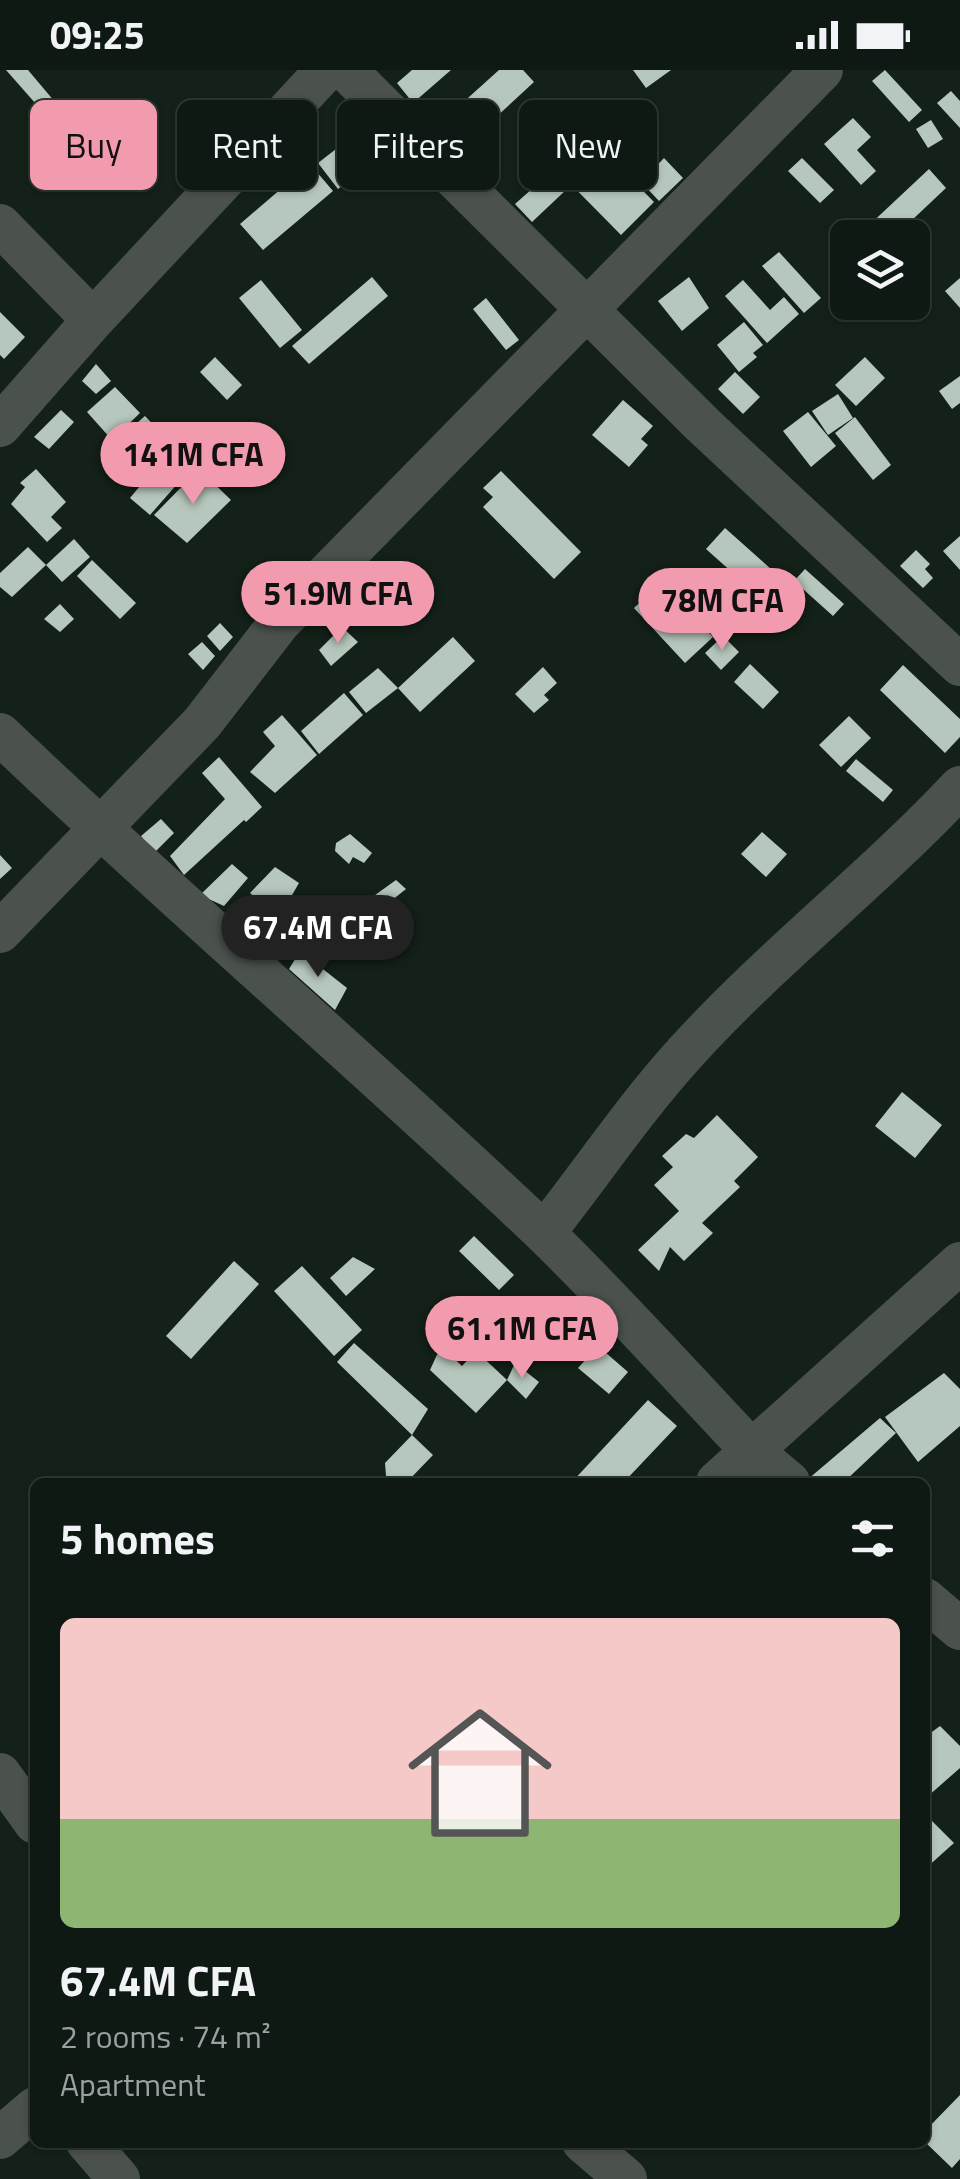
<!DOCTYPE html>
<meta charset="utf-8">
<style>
:root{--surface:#0e1913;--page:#17221c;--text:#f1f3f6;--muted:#9ba0a0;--line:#2e3833;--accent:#f29aae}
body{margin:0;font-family:"Titillium Web",sans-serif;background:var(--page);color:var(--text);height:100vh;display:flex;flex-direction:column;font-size:38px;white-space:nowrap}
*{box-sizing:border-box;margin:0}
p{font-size:32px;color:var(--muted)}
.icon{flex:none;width:55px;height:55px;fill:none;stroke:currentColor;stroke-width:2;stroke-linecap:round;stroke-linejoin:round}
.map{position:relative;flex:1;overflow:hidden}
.drawer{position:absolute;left:30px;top:1408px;width:900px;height:670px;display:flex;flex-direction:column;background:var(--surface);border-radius:15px;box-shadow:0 2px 8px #0004,0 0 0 2px var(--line)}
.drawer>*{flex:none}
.banner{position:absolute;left:30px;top:30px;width:900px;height:90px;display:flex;gap:20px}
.controls{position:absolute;left:830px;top:150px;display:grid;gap:20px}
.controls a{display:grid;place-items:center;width:100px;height:100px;border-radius:15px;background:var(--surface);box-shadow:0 2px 8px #0004,0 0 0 2px var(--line);font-size:50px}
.price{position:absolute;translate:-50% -85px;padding:0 22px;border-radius:35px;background:var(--accent);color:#111;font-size:32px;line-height:65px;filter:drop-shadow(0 2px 5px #0008)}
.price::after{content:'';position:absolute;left:50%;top:60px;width:30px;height:22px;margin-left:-15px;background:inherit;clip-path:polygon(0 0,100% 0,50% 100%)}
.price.on{background:#222;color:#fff}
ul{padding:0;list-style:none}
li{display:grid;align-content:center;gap:20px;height:530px;padding:0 30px}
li+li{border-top:2px solid var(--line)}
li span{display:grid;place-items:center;height:310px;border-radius:15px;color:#555}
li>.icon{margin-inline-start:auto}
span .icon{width:180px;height:180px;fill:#fffc;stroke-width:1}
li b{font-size:42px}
h2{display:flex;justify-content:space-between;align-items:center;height:120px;padding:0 30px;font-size:42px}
.pill{padding:0 35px;border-radius:15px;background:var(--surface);box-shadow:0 2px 8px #0004,0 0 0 2px var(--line);font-size:35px;line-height:90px}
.pill.on{background:var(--accent);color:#111}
.status{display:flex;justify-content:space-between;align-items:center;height:70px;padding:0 50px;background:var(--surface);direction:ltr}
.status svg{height:28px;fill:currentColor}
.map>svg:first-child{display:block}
.building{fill:#b6c7bd}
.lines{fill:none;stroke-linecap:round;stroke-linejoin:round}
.minor{stroke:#4b514d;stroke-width:42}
</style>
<div class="status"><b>09:25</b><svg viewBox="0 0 49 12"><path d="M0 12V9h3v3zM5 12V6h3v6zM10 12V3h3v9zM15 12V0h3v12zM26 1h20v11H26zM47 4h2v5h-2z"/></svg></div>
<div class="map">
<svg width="960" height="2109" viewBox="0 0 960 2109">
<rect width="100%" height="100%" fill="#132119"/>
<!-- building -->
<path class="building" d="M6,0h22l27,32 -12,10z
M412,0h39l-38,33 -16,-20z
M499,0h24l11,12 -53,49 -22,-25z
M633,0h38l-25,18z
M885,0l37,40 -13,12 -37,-41z
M951,21l9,10v27l-23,-25z
M456,46l19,21 -19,17 -19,-21z
M853,48l18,19 -14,13 19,21 -15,14 -37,-41z
M931,50l12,19 -15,9 -12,-19z
M633,56l25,28 -24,22 -25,-29z
M580,57l74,75 -33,33 -74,-75z
M354,65l20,25 -36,29 -20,-26z
M664,88l19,20 -24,23 -18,-19z
M802,88l32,32 -14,13 -32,-32z
M310,94l23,27 -70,59 -23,-26z
M929,99l17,19 -53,50h-20l-8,-9z
M551,102l16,17 -35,33 -17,-18z
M779,182l42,46 -17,15 -42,-47z
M372,207l16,19 -79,68 -17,-18z
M689,207l20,31 -27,23 -24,-30z
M960,208v30l-15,-17z
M261,210l41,50 -22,18 -41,-50z
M743,210l27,30 14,-13 15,17 -32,29 -42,-47z
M486,228l33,42 -13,10 -33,-41z
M0,242l25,25 -21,22 -4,-4z
M744,252l19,23 -10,8 4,4 -18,15 -22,-27z
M215,287l27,28 -15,15 -27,-28z
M865,287l20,21 -29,28 -21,-21z
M96,294l15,17 -15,13 -14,-13z
M735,302l25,25 -17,17 -25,-25z
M960,306v27l-8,6 -13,-18z
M115,317l25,26 -28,27 -25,-28z
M838,324l15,24 -25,17 -16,-24z
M623,330l30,26 -12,13 7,6 -19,22 -37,-32z
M61,340l13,12 -25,27 -15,-12z
M808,342l28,34 -25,21 -28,-36z
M145,346l48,50 -43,49 -20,-17 28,-34 -28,-35z
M855,347l36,48 -18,15 -38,-47z
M36,399l30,33 -15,15 11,11 -15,14 -36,-38 14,-17 -5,-4z
M199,399l32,31 -44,43 -33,-28z
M501,401l80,81 -27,27 -71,-72 10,-10 -10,-9z
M725,458l56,50 -19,21 -56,-50z
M960,466v34l-17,-19z
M74,469l16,18 -28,25 -16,-17z
M28,477l18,18 -34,32 -12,-10v-14z
M916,480l14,14 -5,5 8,9 -10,10 -23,-22z
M92,490l44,43 -16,16 -43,-43z
M805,499l39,35 -11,12 -39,-35z
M666,508l16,17 -5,4 36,38 -28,26 -51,-55z
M60,534l14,15 -14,13 -16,-13z
M220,553l13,14 -13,14 -13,-15z
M342,557l16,15 -27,24 -12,-16z
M723,566l16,16 -18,18 -16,-17z
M453,567l22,24 -55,51 -22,-24 -32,25 -17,-21 29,-24 20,20z
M202,572l13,14 -12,14 -15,-16z
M750,594l29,28 -16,17 -29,-27z
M903,595l57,54v18l-15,16 -65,-63z
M543,597l14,16 -13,12 5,5 -15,13 -19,-19z
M344,623l19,22 -44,39 -18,-23z
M282,645l35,40 -42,38 -25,-21 25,-26 -12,-14z
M849,646l22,22 -30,29 -22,-22z
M219,687l43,50 -16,15 -2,-2 -60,55 -14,-19 55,-57 -23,-26z
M856,689l37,31 -10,12 -37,-31z
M161,749l13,14 -20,20 -13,-17z
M762,762l25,22 -21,23 -25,-23z
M350,764l22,19 -8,10 -11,-6 -4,7 -14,-13 1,-8z
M0,785l12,13 -12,11z
M232,794l16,14 -24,28 -24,-11z
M275,797l24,16 -11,19 10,13 -10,11 -38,-33z
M396,810l10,9 -40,32 -9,-13z
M246,830l49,42 -22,22 -47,-45z
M352,847l7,7 -33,32 -11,-5z
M300,881l47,37 -12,22 -46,-41z
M902,1022l40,33 -27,33 -40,-32z
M717,1045l41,42 -24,24 6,6 -38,36 11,10 -29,28 -14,-14 -11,24 -21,-21 41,-39 -25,-26 19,-18 -11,-11 24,-22 8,4z
M474,1166l40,39 -15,15 -40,-39z
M353,1187l22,12 -29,27 -16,-18z
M234,1191l25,23 -68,75 -25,-23z
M302,1196l60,64 -28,26 -60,-65z
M566,1243l28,25 -20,22 -28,-24z
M354,1273l74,66 -16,26 -75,-73z
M441,1276l21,20 14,-15 31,29 -31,33 -46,-43z
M598,1276l30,26 -19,22 -31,-26z
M515,1293l24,19 -13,17 -19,-19z
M944,1303l16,16v37l-42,36 -33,-45z
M648,1330l29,26 -53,56h-52z
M880,1348l16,15 -52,49h-35l-2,-2z
M412,1365l21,20 -26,27h-25l4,-6 -1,-13z
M940,1656l20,20v22l-33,29 -2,-60z
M931,1750l23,23 -29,26v-43z
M960,2025v64l-8,9 -27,-26v-11z"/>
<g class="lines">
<!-- minor -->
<path class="minor" d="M346,0l356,354 258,241
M0,155l93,95
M0,356l93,-106 233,-250
M0,664c177,169 364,328 542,497 72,70 140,146 209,219l38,32
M0,862l202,-209 78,-101 542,-552
M544,1163c47,-59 90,-124 141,-180 86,-95 188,-173 275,-266
M717,1412l243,-219
M925,1529l35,30
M0,1704l35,49
M0,2068l35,-30
M87,2072l32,37
M583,2072l43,37"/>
</g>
</svg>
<div class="controls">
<a><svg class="icon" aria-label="layers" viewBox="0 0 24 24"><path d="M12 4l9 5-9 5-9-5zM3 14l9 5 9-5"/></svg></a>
</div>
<b class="price" style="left:193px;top:437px">141M CFA</b>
<b class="price" style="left:338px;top:576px">51.9M CFA</b>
<b class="price" style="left:722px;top:583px">78M CFA</b>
<b class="price on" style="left:318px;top:910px">67.4M CFA</b>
<b class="price" style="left:522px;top:1311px">61.1M CFA</b>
<div class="banner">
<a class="pill on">Buy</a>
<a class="pill">Rent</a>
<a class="pill">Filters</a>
<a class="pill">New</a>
</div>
<section class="drawer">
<h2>5 homes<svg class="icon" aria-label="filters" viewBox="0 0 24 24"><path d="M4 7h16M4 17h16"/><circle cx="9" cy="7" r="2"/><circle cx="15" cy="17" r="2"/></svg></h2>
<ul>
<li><span style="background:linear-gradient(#f6c9c9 65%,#8fb573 0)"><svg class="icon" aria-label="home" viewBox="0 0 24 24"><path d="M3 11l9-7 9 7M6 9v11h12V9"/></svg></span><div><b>67.4M CFA</b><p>2 rooms · 74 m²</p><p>Apartment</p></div></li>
</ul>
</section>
</div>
